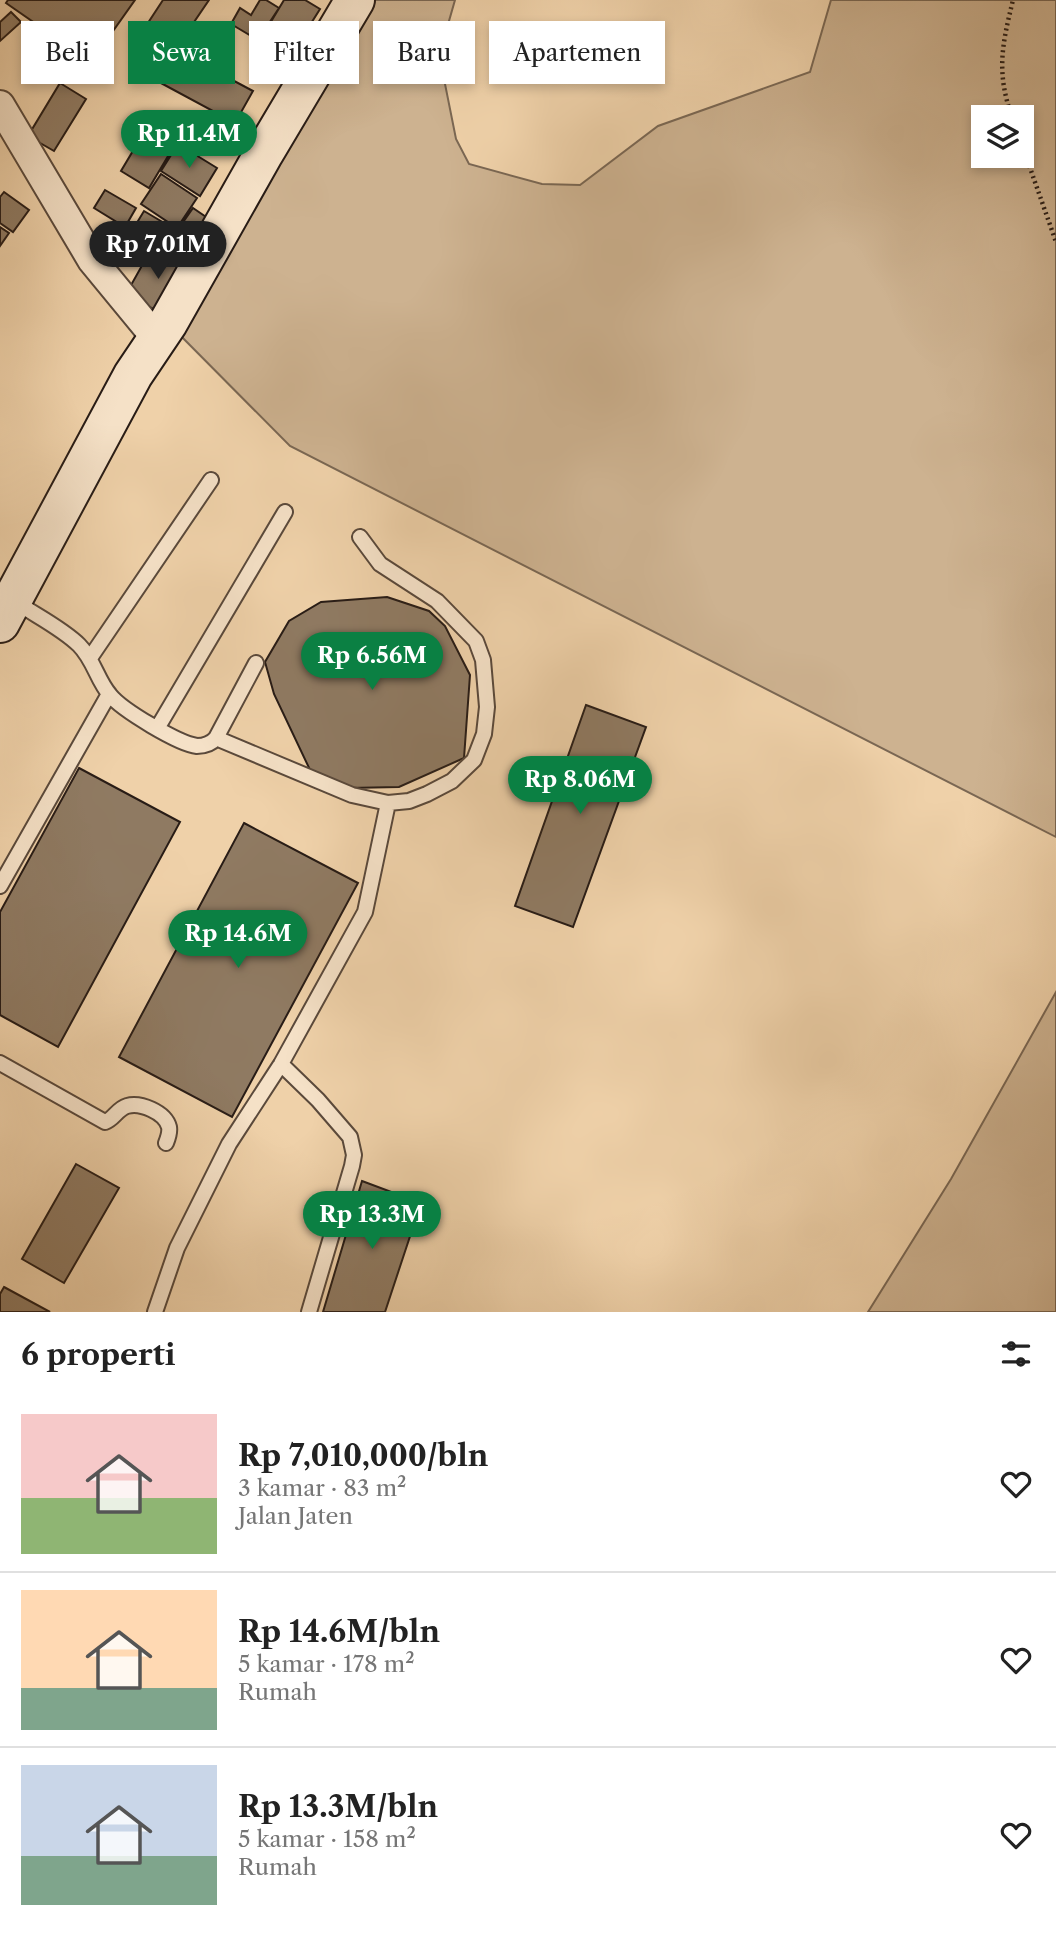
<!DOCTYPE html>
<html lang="id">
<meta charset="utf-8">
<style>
:root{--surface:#fff;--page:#f6f6f6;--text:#222;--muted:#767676;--line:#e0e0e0;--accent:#0b8043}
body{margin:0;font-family:"Libre Caslon Text",serif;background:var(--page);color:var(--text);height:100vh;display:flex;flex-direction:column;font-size:26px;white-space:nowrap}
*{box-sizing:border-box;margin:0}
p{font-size:23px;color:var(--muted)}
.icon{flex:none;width:38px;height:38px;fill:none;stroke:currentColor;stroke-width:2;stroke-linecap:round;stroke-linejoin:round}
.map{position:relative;height:1312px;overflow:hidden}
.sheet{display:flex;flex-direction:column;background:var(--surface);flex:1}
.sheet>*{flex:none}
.guide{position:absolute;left:21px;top:21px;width:700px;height:63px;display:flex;gap:14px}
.tools{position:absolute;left:971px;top:105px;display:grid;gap:14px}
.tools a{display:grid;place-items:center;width:63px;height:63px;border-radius:0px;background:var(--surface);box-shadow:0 4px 10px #0003;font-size:35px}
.price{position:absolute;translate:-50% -60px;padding:0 16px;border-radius:24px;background:var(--accent);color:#fff;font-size:23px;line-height:46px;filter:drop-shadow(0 2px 4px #0008)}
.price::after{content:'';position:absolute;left:50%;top:42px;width:21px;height:16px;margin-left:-10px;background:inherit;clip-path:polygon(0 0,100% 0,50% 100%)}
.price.active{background:#222;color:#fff}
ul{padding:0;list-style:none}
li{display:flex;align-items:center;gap:21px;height:175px;padding:0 21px}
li+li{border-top:2px solid var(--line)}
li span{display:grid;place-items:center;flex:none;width:196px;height:140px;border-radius:0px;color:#555}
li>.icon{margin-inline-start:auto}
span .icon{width:84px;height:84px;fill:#fffc;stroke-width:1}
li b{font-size:30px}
h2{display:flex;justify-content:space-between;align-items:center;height:84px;padding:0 21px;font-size:30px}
.pill{padding:0 24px;border-radius:0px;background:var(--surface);box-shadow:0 4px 10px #0003;font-size:24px;line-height:63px}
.pill.active{background:var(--accent);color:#fff}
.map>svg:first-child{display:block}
.green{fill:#cdb290;stroke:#7a6753;stroke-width:2;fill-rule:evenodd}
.building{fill:#8f7a62;stroke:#281c16;stroke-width:2}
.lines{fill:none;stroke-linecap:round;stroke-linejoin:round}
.lane-casing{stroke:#5a493b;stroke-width:18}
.street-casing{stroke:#5a493b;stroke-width:32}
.secondary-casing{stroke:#281c16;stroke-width:42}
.path{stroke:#281c16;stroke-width:4.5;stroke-dasharray:2 3.5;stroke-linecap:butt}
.lane{stroke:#f5e1c7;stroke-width:14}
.street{stroke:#f5e1c7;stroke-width:28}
.secondary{stroke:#f5e1c7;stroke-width:38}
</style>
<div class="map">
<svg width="1056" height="1312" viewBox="0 0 1056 1312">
<rect width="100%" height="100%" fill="#efd1a9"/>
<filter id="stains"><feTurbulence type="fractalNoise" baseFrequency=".00286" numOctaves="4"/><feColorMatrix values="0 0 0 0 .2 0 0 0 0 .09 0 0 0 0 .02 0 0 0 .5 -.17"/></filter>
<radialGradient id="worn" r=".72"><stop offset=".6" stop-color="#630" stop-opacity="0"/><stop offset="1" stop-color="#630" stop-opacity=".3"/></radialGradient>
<!-- green -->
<path class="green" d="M362,0h93l-10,35v49l11,55 13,25 73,20 38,1 78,-59 152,-54 21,-72h225v837l-766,-391 -122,-123zM984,117h38v39h-38z
M1056,992v320h-188l83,-133z"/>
<!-- building -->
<path class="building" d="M8,0h127l-44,62 -85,-59z
M163,0h46l-34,50 -31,-21z
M260,0h6l13,8 -21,32 -27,-16 9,-16 11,7z
M284,0h21l15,9 -37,59 -29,-18z
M11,12l10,10 -21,19v-19z
M176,50l77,41 -18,32 -76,-41z
M60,83l26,16 -32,52 -26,-15z
M155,114l28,17 -34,57 -28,-17z
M178,144l39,24 -17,28 -39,-25z
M161,174l36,24 -20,30 -36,-24z
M105,190l31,18 -11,19 -31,-19z
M4,192l25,18 -16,22 -13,-9v-26z
M193,208l16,11 -14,20 -16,-11z
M144,211l42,25 -13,21 -41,-26z
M0,227l9,6 -9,13z
M153,246l37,21 -26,48 -38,-21z
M387,597l42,14 16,15 25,49 -6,83 -65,29 -51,1 -37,-16 -37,-78 -9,-32 24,-41 32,-19z
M586,705l60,22 -73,200 -58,-21z
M79,768l101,54 -122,225 -58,-32v-103z
M244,823l114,60 -126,234 -113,-60z
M76,1164l43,24 -55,95 -42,-24z
M362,1181l59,22 -36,109h-62z
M4,1287l46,25h-50v-18z"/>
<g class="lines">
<defs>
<path id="lane" d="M13,600c20,14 49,28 66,45 15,15 18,35 31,50 12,15 69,49 87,51 8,0 14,-2 19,-8l40,-75
M90,658l121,-178
M158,727l127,-215
M216,738l136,57 36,8 21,-2 18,-7 25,-13 22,-21 10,-26 3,-27 -4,-47 -7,-19 -39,-40 -57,-37 -20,-27
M0,886l109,-192
M0,1063l105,59c9,-3 12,-13 22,-16 13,-4 38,6 42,21 1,5 -1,11 -3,16
M281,1064l37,36 32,37 4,18 -2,11 -43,146
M155,1312l22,-64 52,-104 52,-80 84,-152 23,-109"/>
<path id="street" d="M0,105l92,155 65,79"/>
<path id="secondary" d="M0,623l133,-248 35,-52 96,-170 91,-153"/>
</defs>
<!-- lane casing -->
<use href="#lane" class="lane-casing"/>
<!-- street casing -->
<use href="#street" class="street-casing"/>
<!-- secondary casing -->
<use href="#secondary" class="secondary-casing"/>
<!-- path -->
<path class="path" d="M1012,117c-16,-45 -10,-72 1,-117
M1022,145l34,97"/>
<!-- lane -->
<use href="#lane" class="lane"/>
<!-- street -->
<use href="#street" class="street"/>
<!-- secondary -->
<use href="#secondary" class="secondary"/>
</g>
<rect width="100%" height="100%" filter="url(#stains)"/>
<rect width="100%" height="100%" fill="url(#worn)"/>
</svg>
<div class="tools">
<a><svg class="icon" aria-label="layers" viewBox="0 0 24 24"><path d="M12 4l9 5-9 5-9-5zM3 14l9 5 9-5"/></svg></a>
</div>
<b class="price" style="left:189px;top:170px">Rp 11.4M</b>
<b class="price active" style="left:158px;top:281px">Rp 7.01M</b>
<b class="price" style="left:372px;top:692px">Rp 6.56M</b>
<b class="price" style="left:580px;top:816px">Rp 8.06M</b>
<b class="price" style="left:238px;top:970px">Rp 14.6M</b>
<b class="price" style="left:372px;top:1251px">Rp 13.3M</b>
<div class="guide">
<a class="pill">Beli</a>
<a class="pill active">Sewa</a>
<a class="pill">Filter</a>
<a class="pill">Baru</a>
<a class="pill">Apartemen</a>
</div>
</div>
<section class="sheet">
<h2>6 properti<svg class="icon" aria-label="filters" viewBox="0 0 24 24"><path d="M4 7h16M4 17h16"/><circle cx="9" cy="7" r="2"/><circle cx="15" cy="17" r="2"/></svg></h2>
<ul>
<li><span style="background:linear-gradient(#f6c9c9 60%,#8fb573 0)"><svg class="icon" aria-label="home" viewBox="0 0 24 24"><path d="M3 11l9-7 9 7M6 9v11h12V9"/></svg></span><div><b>Rp 7,010,000/bln</b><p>3 kamar · 83 m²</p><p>Jalan Jaten</p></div><svg class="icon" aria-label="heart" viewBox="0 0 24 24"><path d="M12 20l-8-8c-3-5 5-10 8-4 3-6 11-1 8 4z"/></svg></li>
<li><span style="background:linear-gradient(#ffd9b3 70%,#7fa58c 0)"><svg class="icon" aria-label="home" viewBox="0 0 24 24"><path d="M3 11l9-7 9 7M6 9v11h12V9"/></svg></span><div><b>Rp 14.6M/bln</b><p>5 kamar · 178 m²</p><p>Rumah</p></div><svg class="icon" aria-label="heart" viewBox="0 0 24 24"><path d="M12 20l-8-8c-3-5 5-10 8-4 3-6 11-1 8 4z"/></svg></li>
<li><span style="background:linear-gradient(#c9d6e8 65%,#7fa58c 0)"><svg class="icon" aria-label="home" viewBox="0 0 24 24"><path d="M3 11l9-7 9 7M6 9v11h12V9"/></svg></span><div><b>Rp 13.3M/bln</b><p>5 kamar · 158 m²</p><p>Rumah</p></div><svg class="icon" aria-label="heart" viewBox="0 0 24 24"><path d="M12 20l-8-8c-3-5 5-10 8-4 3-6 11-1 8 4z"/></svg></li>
</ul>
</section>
